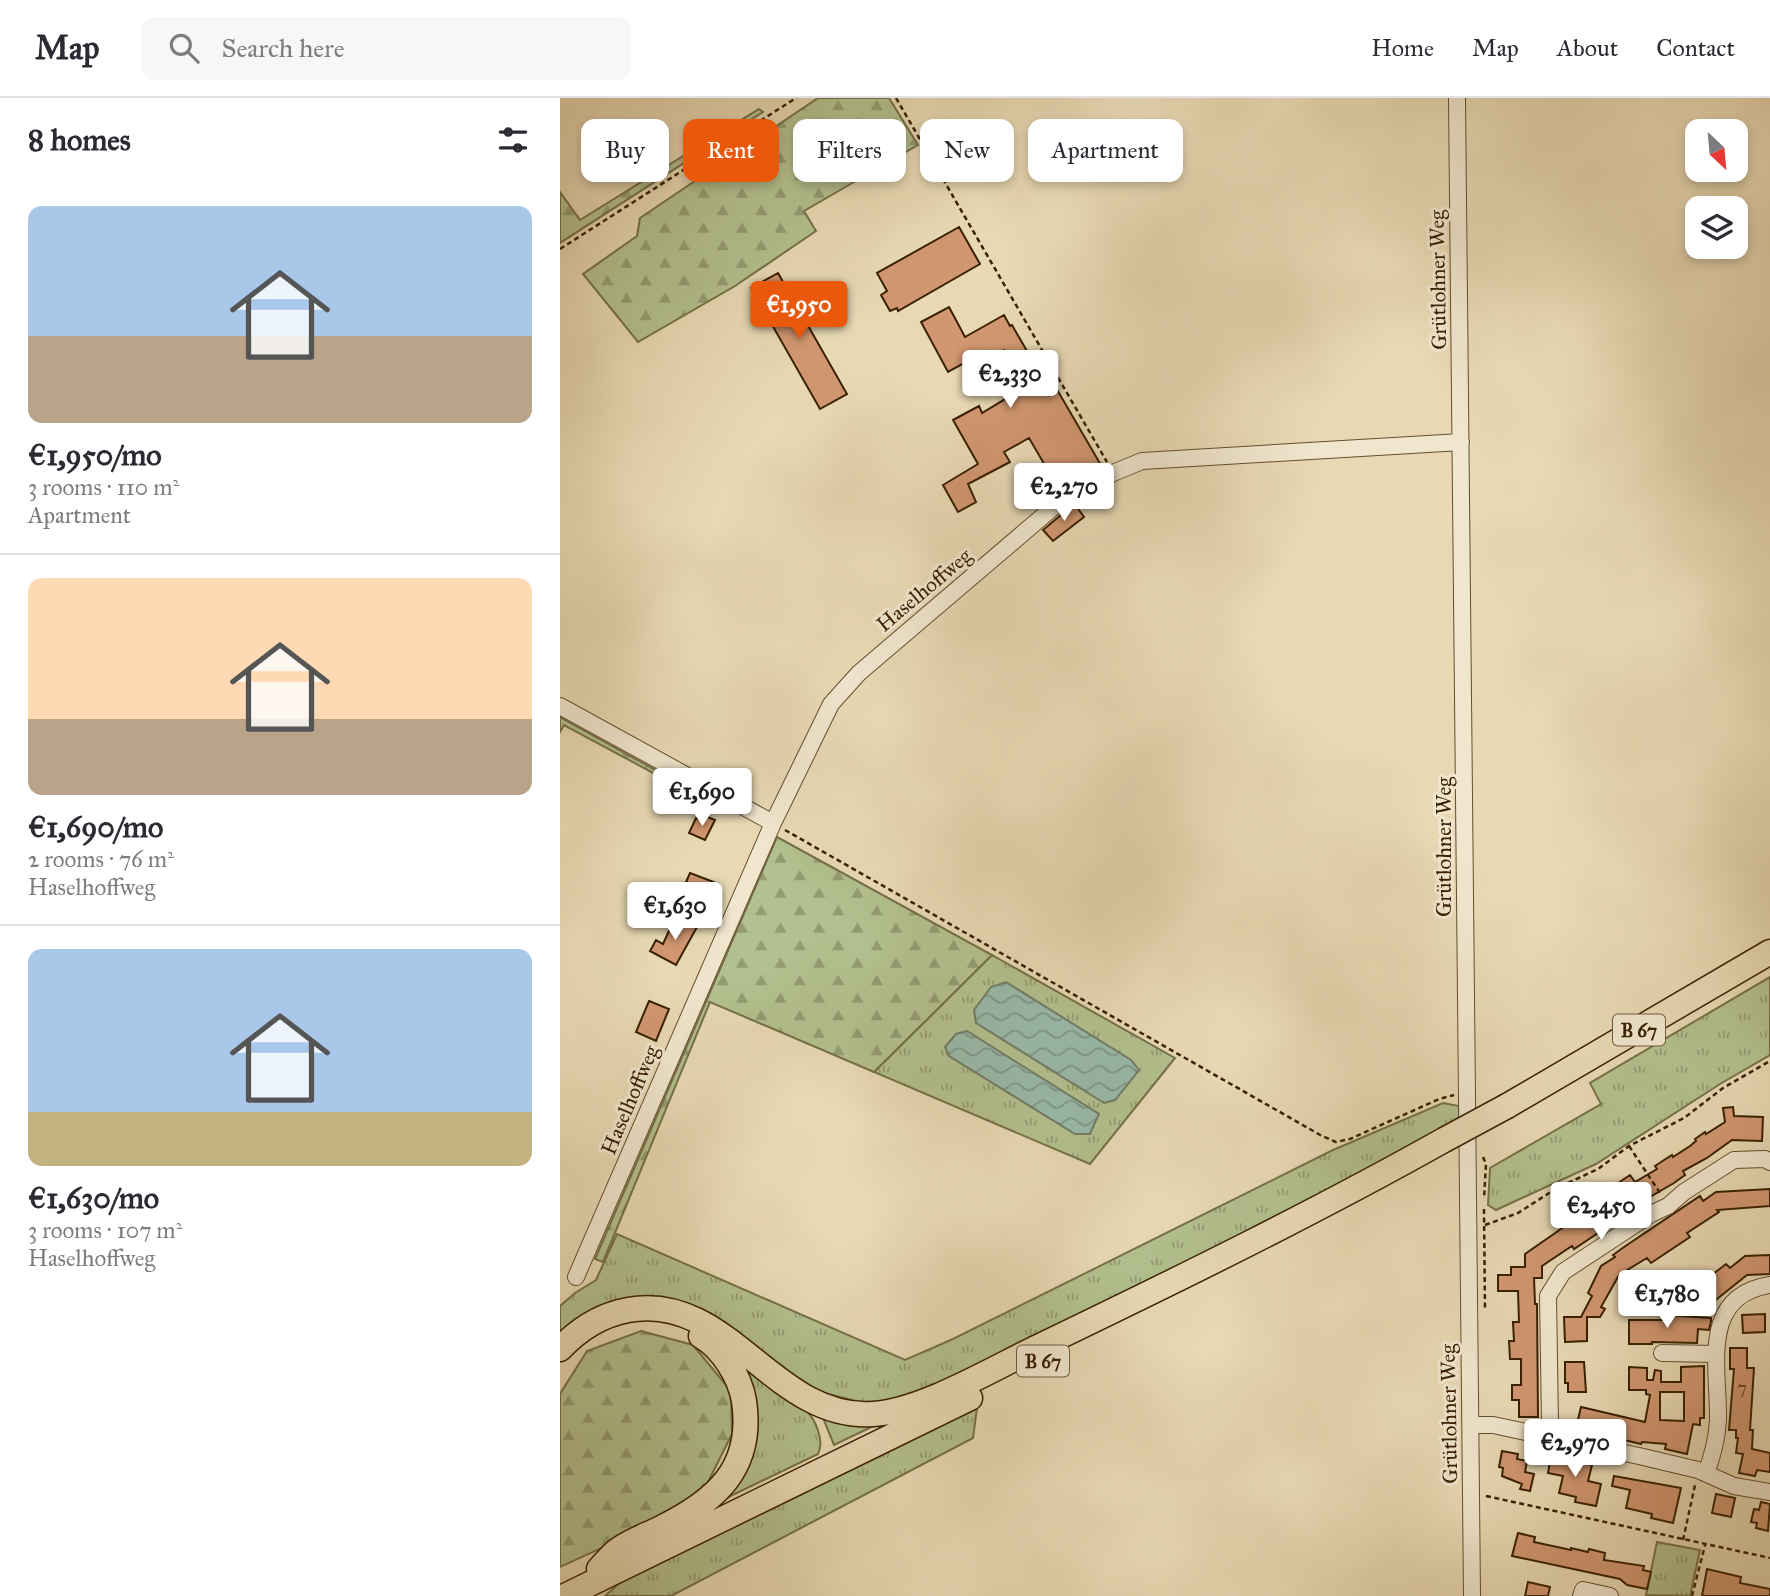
<!DOCTYPE html>
<meta charset="utf-8">
<style>
:root{--surface:#fff;--page:#f7f7f7;--text:#2b2b33;--muted:#7c7c81;--line:#e1e1e2;--accent:#ea580c}
body{margin:0;font-family:"IM FELL Great Primer",serif;background:var(--page);color:var(--text);height:100vh;display:flex;flex-direction:column;font-size:26px;white-space:nowrap}
*{box-sizing:border-box;margin:0}
p{font-size:23px;color:var(--muted)}
.icon{flex:none;width:38px;height:38px;fill:none;stroke:currentColor;stroke-width:2;stroke-linecap:round;stroke-linejoin:round}
.map{position:relative;flex:1;overflow:hidden}
.panel{display:flex;flex-direction:column;background:var(--surface);width:560px}
.panel>*{flex:none}
.banner{position:absolute;left:21px;top:21px;width:665px;height:63px;display:flex;gap:14px}
.needle{width:46px;rotate:154deg}
.controls{position:absolute;left:1125px;top:21px;display:grid;gap:14px}
.controls a{display:grid;place-items:center;width:63px;height:63px;border-radius:14px;background:var(--surface);box-shadow:0 4px 10px #0003;font-size:35px}
.price{position:absolute;translate:-50% -60px;padding:0 16px;border-radius:7px;background:#fff;color:#222;font-size:23px;line-height:46px;filter:drop-shadow(0 2px 4px #0008)}
.price::after{content:'';position:absolute;left:50%;top:42px;width:21px;height:16px;margin-left:-10px;background:inherit;clip-path:polygon(0 0,100% 0,50% 100%)}
.price.on{background:var(--accent);color:#fff}
ul{padding:0;list-style:none}
li{display:grid;align-content:center;gap:14px;height:371px;padding:0 28px}
li+li{border-top:2px solid var(--line)}
li span{display:grid;place-items:center;height:217px;border-radius:14px;color:#555}
li>.icon{margin-inline-start:auto}
span .icon{width:126px;height:126px;fill:#fffc;stroke-width:1}
li b{font-size:30px}
h2{display:flex;justify-content:space-between;align-items:center;height:84px;padding:0 28px;font-size:30px}
.pill{padding:0 24px;border-radius:14px;background:var(--surface);box-shadow:0 4px 10px #0003;font-size:24px;line-height:63px}
.pill.on{background:var(--accent);color:#fff}
header{display:flex;align-items:center;gap:42px;box-sizing:border-box;height:98px;padding:0 35px;background:var(--surface);border-bottom:2px solid var(--line)}
header strong{font-size:33px}
nav{display:flex;gap:38px;margin-inline-start:auto;font-size:24px}
.search{width:490px;height:63px;background:var(--page);display:flex;align-items:center;gap:18px;box-sizing:border-box;padding:0 24px;border-radius:14px;color:var(--muted);font-size:26px}
main{display:flex;flex:1;min-height:0}
.map>svg:first-child{display:block}
.grass{fill:url(#grass-tufts);stroke:#767048;stroke-width:2}
.forest{fill:url(#forest-firs);stroke:#767048;stroke-width:2}
.water{fill:url(#water-waves);stroke:#727c66;stroke-width:2}
.building{fill:#d19770;stroke:#392000;stroke-width:2;fill-rule:evenodd}
.lines{fill:none;stroke-linecap:round;stroke-linejoin:round}
.minor-casing{stroke:#654e2d;stroke-width:18}
.highway-casing{stroke:#392000;stroke-width:27}
.path{stroke:#392000;stroke-width:2.5;stroke-dasharray:5 3.5;stroke-linecap:butt}
.minor{stroke:#f0e6ce;stroke-width:16}
.highway{stroke:#e8d9b4;stroke-width:24}
.highway-bridge-casing{stroke:#392000;stroke-width:27;stroke-linecap:butt}
.highway-bridge{stroke:#e8d9b4;stroke-width:24}
.labels{text-anchor:middle;stroke-width:6;stroke-linejoin:round;paint-order:stroke}
.number-label{font-size:18px;fill:#5f3e1c}
.shield{fill:#f0e6ce;stroke:#705b3e;stroke-width:2}
.shield-label{font-size:19px;font-weight:bold;fill:#392000}
.street-label{font-size:21px;fill:#392000;stroke:#f0e6ce}
</style>
<header>
<strong>Map</strong>
<div class="search"><svg class="icon" aria-label="search" viewBox="0 0 24 24"><circle cx="10" cy="10" r="6"/><path d="M15 15l6 6"/></svg>Search here</div>
<nav><a>Home</a><a>Map</a><a>About</a><a>Contact</a></nav>
</header>
<main>
<section class="panel">
<h2>8 homes<svg class="icon" aria-label="filters" viewBox="0 0 24 24"><path d="M4 7h16M4 17h16"/><circle cx="9" cy="7" r="2"/><circle cx="15" cy="17" r="2"/></svg></h2>
<ul>
<li><span style="background:linear-gradient(#a9c7e8 60%,#b9a48a 0)"><svg class="icon" aria-label="home" viewBox="0 0 24 24"><path d="M3 11l9-7 9 7M6 9v11h12V9"/></svg></span><div><b>€1,950/mo</b><p>3 rooms · 110 m²</p><p>Apartment</p></div></li>
<li><span style="background:linear-gradient(#ffd9b3 65%,#b9a48a 0)"><svg class="icon" aria-label="home" viewBox="0 0 24 24"><path d="M3 11l9-7 9 7M6 9v11h12V9"/></svg></span><div><b>€1,690/mo</b><p>2 rooms · 76 m²</p><p>Haselhoffweg</p></div></li>
<li><span style="background:linear-gradient(#a9c7e8 75%,#c2b280 0)"><svg class="icon" aria-label="home" viewBox="0 0 24 24"><path d="M3 11l9-7 9 7M6 9v11h12V9"/></svg></span><div><b>€1,630/mo</b><p>3 rooms · 107 m²</p><p>Haselhoffweg</p></div></li>
</ul>
</section>
<div class="map">
<svg width="1210" height="1498" viewBox="0 0 1210 1498">
<defs>
<pattern id="grass-tufts" width="24" height="20" patternUnits="userSpaceOnUse" patternTransform="scale(1.75)"><rect width="24" height="20" fill="#b3c08f"/><path d="M3 7l-1-3M5 7V3M7 7l1-3M15 17l-1-3M17 17v-4M19 17l1-3" fill="none" stroke="#939c72"/></pattern>
<pattern id="forest-firs" width="22" height="20" patternUnits="userSpaceOnUse" patternTransform="scale(1.75)"><rect width="22" height="20" fill="#b3c08f"/><path d="M5 1l3.5 6h-7zM16 11l3.5 6h-7z" fill="#939c72"/></pattern>
<pattern id="water-waves" width="16" height="10" patternUnits="userSpaceOnUse" patternTransform="scale(1.75)"><rect width="16" height="10" fill="#98baaa"/><path d="M0 5q4-4 8 0t8 0" fill="none" stroke="#7d9788"/></pattern>
</defs>
<rect width="100%" height="100%" fill="#e8d9b4"/>
<filter id="stains"><feTurbulence type="fractalNoise" baseFrequency=".00286" numOctaves="4"/><feColorMatrix values="0 0 0 0 .2 0 0 0 0 .09 0 0 0 0 .02 0 0 0 .5 -.17"/></filter>
<radialGradient id="worn" r=".72"><stop offset=".6" stop-color="#630" stop-opacity="0"/><stop offset="1" stop-color="#630" stop-opacity=".3"/></radialGradient>
<!-- grass -->
<path class="grass" d="M432,857l183,103 -85,106 -216,-92z
M1210,879v78l-50,29 -124,80 -100,46 -8,-5 2,-37 111,-64 -11,-21z
M883,1005l16,3 1,12 -80,46 -460,234 -56,5 -55,-14 -140,-86 -109,38v-35l15,-13 21,-13 21,-46 288,126 48,-21 380,-189z
M162,1246c26,20 60,42 83,65 10,10 20,31 13,45l-100,48 28,-42z
M417,1310l-4,30 -302,158h-66l21,-19z
M261,1315l65,7 -52,25z
M1097,1444l43,8 -10,46 -44,-1z"/>
<!-- forest -->
<path class="forest" d="M258,0h71l29,47 -114,66 12,20 -81,55 -97,56 -55,-68 54,-38 3,-18z
M199,11l4,3 -203,131v-51l20,28z
M0,619l135,75 -1,3 -130,-70 -4,7z
M217,739l215,118 -118,117 -164,-70 -107,260 -8,-3z
M81,1233l52,14 38,46 1,43 -26,52 -39,32 -107,49v-173l27,-43z"/>
<!-- water -->
<path class="water" d="M446,884l125,78 8,10 -24,30 -11,3 -128,-80 -2,-13 17,-23z
M407,933l132,83 -9,20h-15l-126,-78 -4,-9 11,-13z"/>
<!-- building -->
<path class="building" d="M399,129l21,37 -82,47 -1,-3 -7,3 -9,-16 6,-4 -10,-18z
M218,175l69,121 -27,15 -69,-121z
M389,209l16,30 39,-22 6,11 2,-1 30,52 6,-3 54,93 -42,24 -31,-53 -25,14 6,10 -42,22 8,18 -18,10 -15,-27 35,-21 -25,-44 26,-14 3,7 43,-26 -21,-37 -14,8 -4,-7 -38,21 -27,-50z
M516,408l8,11 -31,24 -10,-11 19,-16z
M145,718l10,4 -10,20 -16,-7 7,-15 7,3z
M130,775l29,11 -10,25 -19,-8 6,-14 -10,-5z
M115,820l22,9 -21,38 -26,-14 6,-11 7,4z
M89,903l20,8 -13,32 -20,-9z
M1173,1009l1,9 29,1 -1,24 -30,-1 -25,18 -24,13 2,4 -11,8 -33,19 -2,-4 -26,18 3,5 -42,28 -2,-3 -30,20v12h-8l1,26h2l1,113h-19v-17h-7v-15h9v-26h-11l-1,-18h5l-1,-19h6l-1,-31h-20v-16h13v-8h14v-13l62,-43 2,3 26,-16 -6,-9 21,-14 5,7 22,-13 -2,-3 6,-4 11,-7 1,2 17,-11 6,-5 -1,-2 10,-7 1,2 19,-12 -2,-14z
M1210,1091v17l-53,4 2,2 -32,21 3,4 -39,26 -4,-5 -28,17 -18,32 4,2 -5,8h-13v24l-22,1 -1,-25h17l11,-21 -4,-3 13,-27 14,-9 -2,-2 11,-8 76,-51 3,5 13,-9z
M1210,1157v19l-23,1 -40,32 -14,-10 14,-11 -4,-4 23,-18 4,4 15,-12z
M1205,1216v18l-22,1 -1,-18z
M1104,1217l47,3v4l-2,8 -11,-1 -1,14 -45,-1v2h-23v-24h34z
M1170,1250h17v20h7l-4,62h3l-1,19 18,4v19l-13,-2 -2,6 -16,-3 4,-19 -7,-1 2,-15h-2v-8h-7l5,-61h-4z
M1005,1264h19l2,30h-18v-9h-3z
M1144,1268v52h-4v7l-7,-1 -6,30 -22,-5 1,-5 -24,-2 -1,2 -17,-4 1,-7 -27,-6 -1,5 -21,-4 5,-21 64,15 5,-27 -4,-1v-4h-17v-23l18,1v12h6l2,-10 6,1v11h20v-15zM1100,1294h24v29l-24,-1z
M942,1353l16,3 -1,5 10,2 -2,11 9,2 -4,17 -10,-2 2,-5 -20,-8 1,-8 -4,-1z
M992,1353l17,3 -1,5 24,6 -4,16 13,3 -5,22 -21,-4 1,-5 -17,-4 4,-17 -15,-3z
M1054,1378l67,12 -8,35 -22,-5 1,-4 -26,-6 4,-18 -18,-4z
M1156,1396l19,4 -4,19 -19,-4z
M1201,1404l9,2 -2,27 -12,-3 1,-5 -6,-1 3,-13 5,1z
M958,1435l17,4 -1,5 37,8v-2l17,4 1,-3 16,4 -1,7 40,6 -1,4 8,2 -4,17 -20,-4 -7,-6 -108,-23z
M1147,1471l34,8 -1,6 30,6v7h-68z
M968,1484l22,5 -2,9h-23z"/>
<g class="lines">
<defs>
<path id="minor" d="M897,0l15,1498
M0,608l213,117
M16,1179l197,-454 58,-119 28,-31 197,-168 57,-32 29,-12 319,-19
M1102,1255l54,1
M911,1327h22l146,31 59,14 36,16 36,6
M987,1339l3,-12 -2,-129 15,-24 88,-58 17,-8 16,-14 50,-32 31,-1 5,3
M1146,1375c7,-18 11,-34 12,-53 1,-52 -19,-124 52,-135
M1021,1498l2,-6 27,6"/>
<path id="highway" d="M947,1008l263,-154
M0,1251c19,-20 41,-34 68,-39 100,-19 146,111 245,104 49,-3 119,-45 165,-67 137,-66 274,-133 406,-207
M39,1471c6,-6 12,-14 19,-19 12,-9 29,-15 43,-22 55,-27 93,-60 83,-127 -4,-24 -21,-52 -43,-65
M5,1498l405,-198"/>
</defs>
<!-- minor casing -->
<use href="#minor" class="minor-casing"/>
<!-- highway casing -->
<use href="#highway" class="highway-casing"/>
<!-- path -->
<path class="path" d="M336,0l211,364
M0,151l236,-151
M225,732l537,306 14,6 14,-3 89,-40 15,-4
M1069,1048l31,47
M923,1059l3,7 -2,35
M924,1111l1,102
M925,1127l33,-12 39,-25 41,-19 31,-23 55,-28 39,-30 47,-27
M926,1398l284,62
M1123,1442l12,-55
M1132,1498l13,-51"/>
<!-- minor -->
<use href="#minor" class="minor"/>
<!-- highway -->
<use href="#highway" class="highway"/>
<defs>
<path id="highway-bridge" d="M884,1042l63,-34"/>
</defs>
<!-- highway-bridge casing -->
<use href="#highway-bridge" class="highway-bridge-casing"/>
<!-- highway-bridge -->
<use href="#highway-bridge" class="highway-bridge"/>
</g>
<g class="labels">
<!-- number labels -->
<g class="number-label">
<text x="1182" y="1296">7</text>
</g>
<!-- shield labels -->
<g class="shield">
<rect x="1053" y="916.5" width="52" height="31" rx="5"/>
<rect x="457" y="1247.5" width="52" height="31" rx="5"/>
</g>
<g class="shield-label">
<text x="1079" y="939">B 67</text>
<text x="483" y="1270">B 67</text>
</g>
<!-- street labels -->
<g class="street-label">
<text transform="translate(878 182) rotate(-91)" y="7">Grütlohner Weg</text>
<text transform="translate(364 492) rotate(-40)" y="7">Haselhoffweg</text>
<text transform="translate(884 749) rotate(-90)" y="7">Grütlohner Weg</text>
<text transform="translate(70 1002) rotate(-67)" y="7">Haselhoffweg</text>
<text transform="translate(889 1316) rotate(-91)" y="7">Grütlohner Weg</text>
</g>
</g>
<rect width="100%" height="100%" filter="url(#stains)"/>
<rect width="100%" height="100%" fill="url(#worn)"/>
</svg>
<div class="controls">
<a><svg class="needle" viewBox="-14 -14 28 28"><path d="M0-13l5 13h-10z" fill="#e53935"/><path d="M0 13l5-13h-10z" fill="#7c7c81"/></svg></a>
<a><svg class="icon" aria-label="layers" viewBox="0 0 24 24"><path d="M12 4l9 5-9 5-9-5zM3 14l9 5 9-5"/></svg></a>
</div>
<b class="price on" style="left:239px;top:243px">€1,950</b>
<b class="price" style="left:450px;top:312px">€2,330</b>
<b class="price" style="left:504px;top:425px">€2,270</b>
<b class="price" style="left:142px;top:730px">€1,690</b>
<b class="price" style="left:115px;top:844px">€1,630</b>
<b class="price" style="left:1041px;top:1144px">€2,450</b>
<b class="price" style="left:1107px;top:1232px">€1,780</b>
<b class="price" style="left:1015px;top:1381px">€2,970</b>
<div class="banner">
<a class="pill">Buy</a>
<a class="pill on">Rent</a>
<a class="pill">Filters</a>
<a class="pill">New</a>
<a class="pill">Apartment</a>
</div>
</div>
</main>
